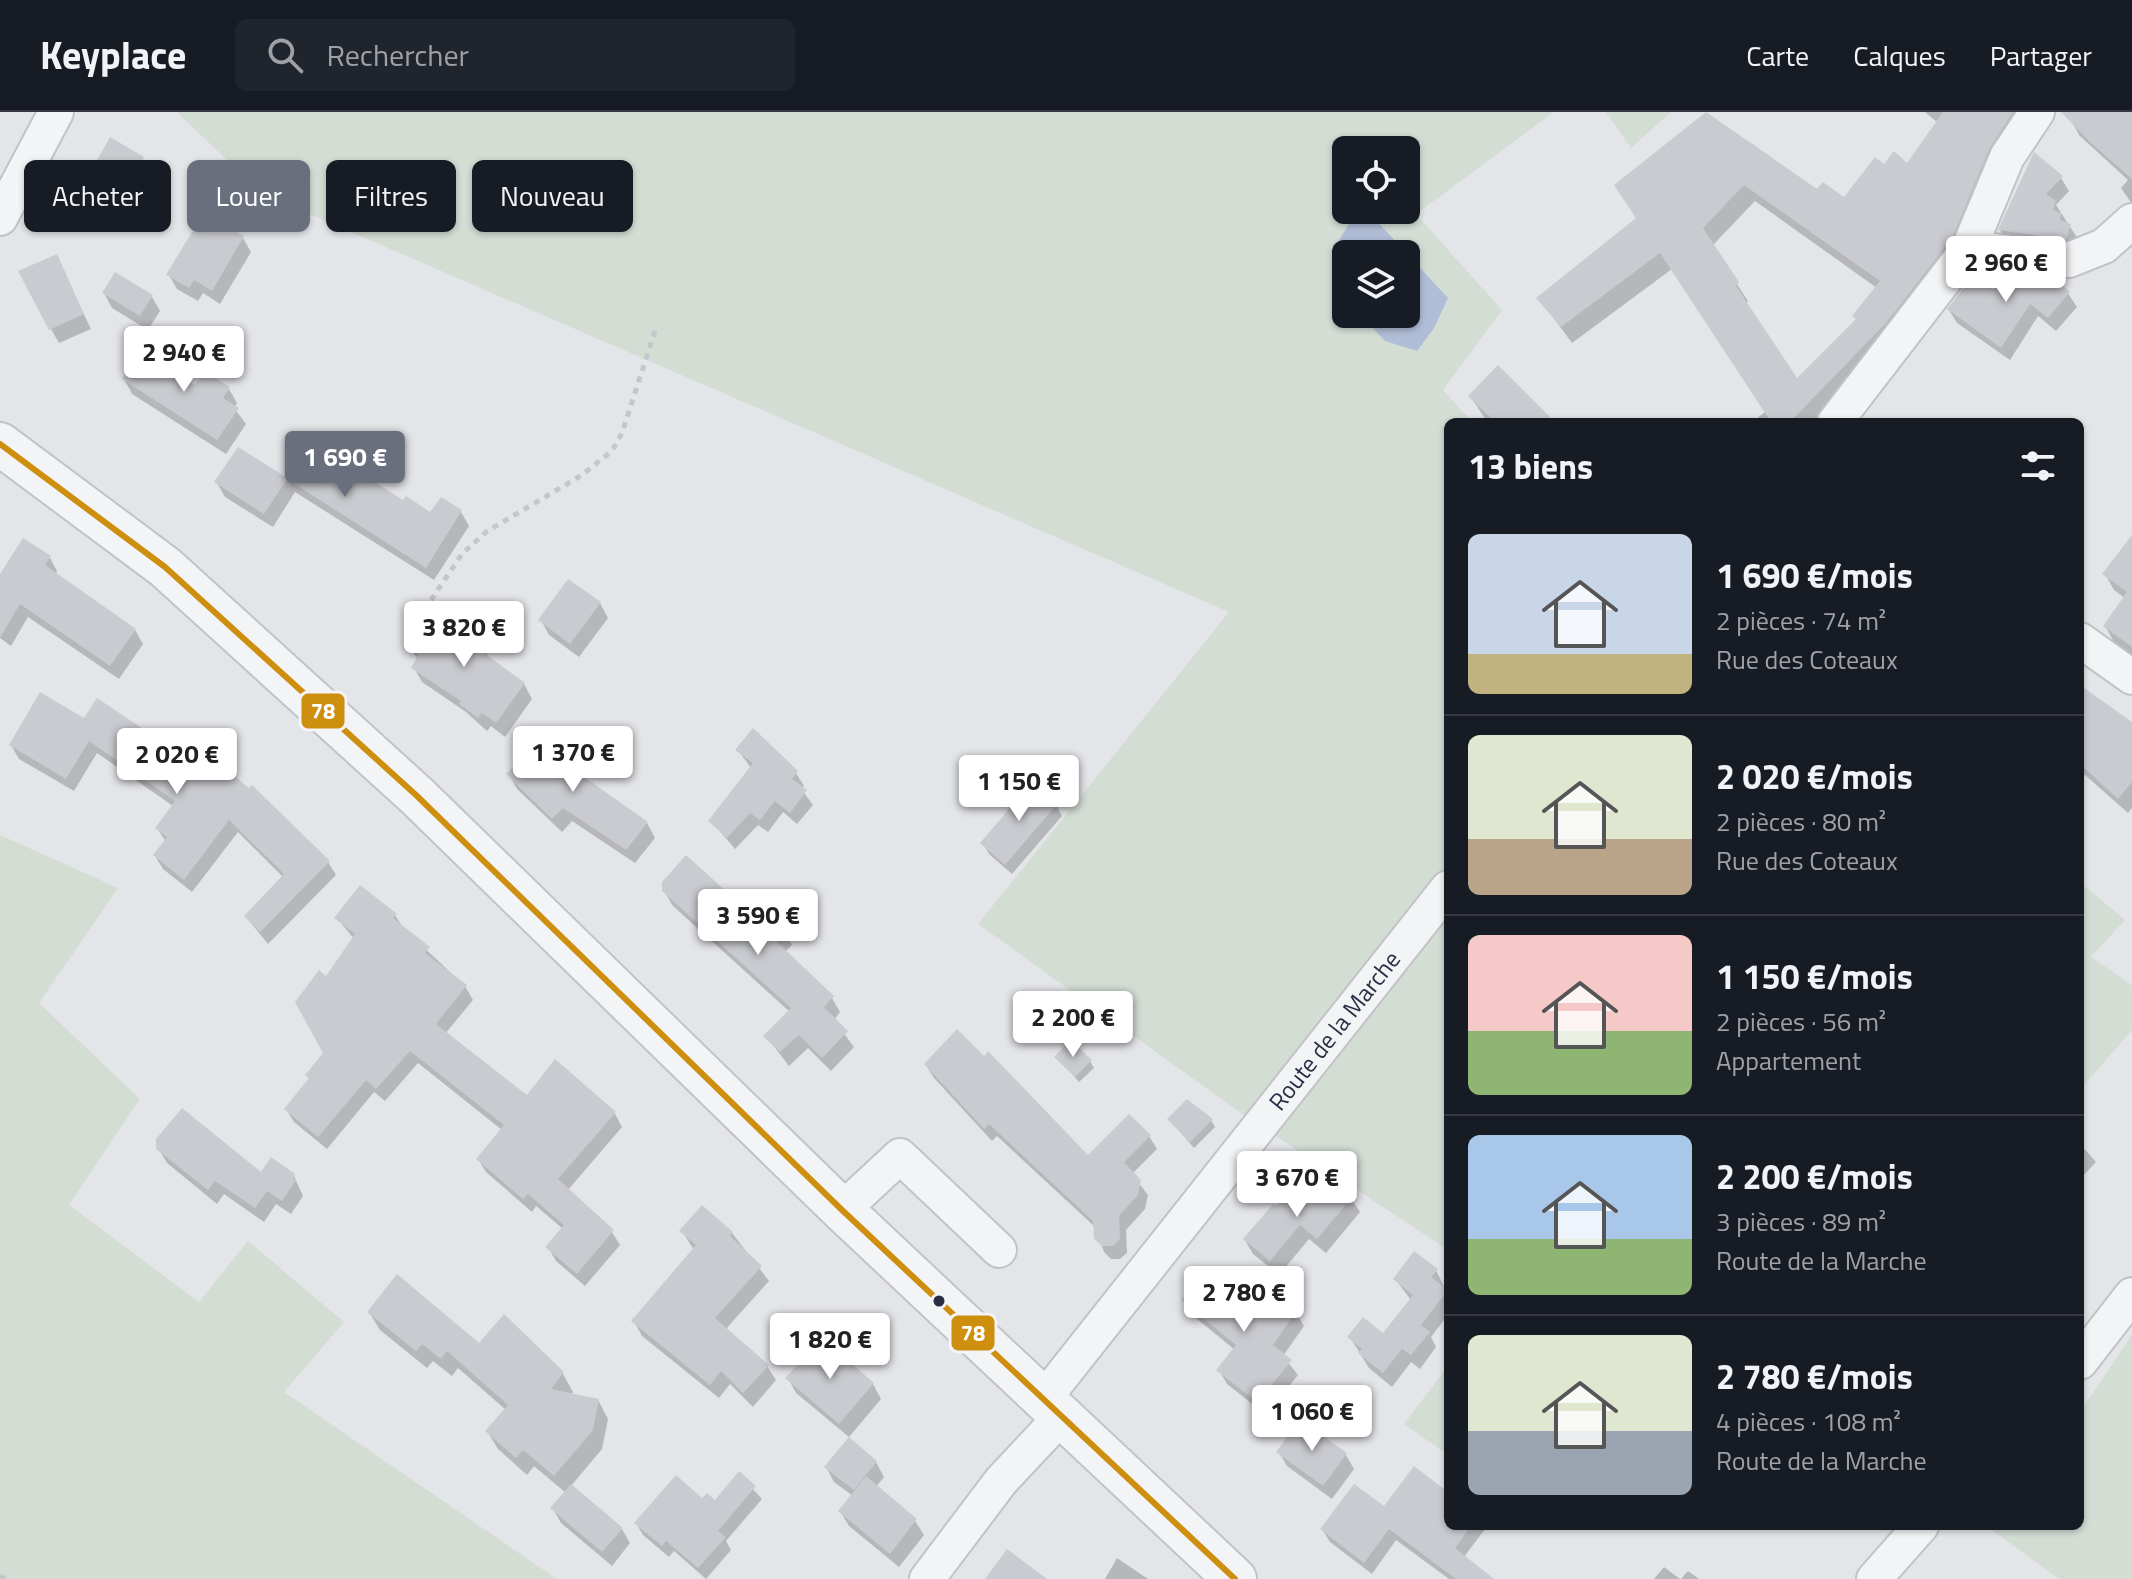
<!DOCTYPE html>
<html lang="fr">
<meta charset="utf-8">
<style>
:root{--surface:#171b24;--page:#20242c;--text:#f1f3f6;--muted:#9ea1a6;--line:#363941;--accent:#6a6f7e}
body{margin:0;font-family:"Titillium Web",sans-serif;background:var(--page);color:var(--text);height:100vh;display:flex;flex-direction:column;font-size:30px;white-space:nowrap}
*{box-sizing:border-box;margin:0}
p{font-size:26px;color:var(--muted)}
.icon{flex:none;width:44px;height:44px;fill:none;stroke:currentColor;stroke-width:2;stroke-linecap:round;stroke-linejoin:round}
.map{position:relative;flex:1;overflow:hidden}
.drawer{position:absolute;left:1444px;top:306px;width:640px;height:1112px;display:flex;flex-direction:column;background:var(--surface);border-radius:12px;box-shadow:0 2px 6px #0004}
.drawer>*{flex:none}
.top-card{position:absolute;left:24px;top:48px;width:760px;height:72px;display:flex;gap:16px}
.tools{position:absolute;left:1332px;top:24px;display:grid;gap:16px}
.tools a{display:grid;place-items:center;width:88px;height:88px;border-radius:12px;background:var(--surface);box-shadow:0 2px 6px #0004;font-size:40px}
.price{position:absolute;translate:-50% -68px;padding:0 18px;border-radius:8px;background:#fff;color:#222;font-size:26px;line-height:52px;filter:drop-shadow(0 2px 4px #0008)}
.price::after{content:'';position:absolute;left:50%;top:48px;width:24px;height:18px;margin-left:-12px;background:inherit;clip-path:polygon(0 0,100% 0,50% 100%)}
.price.active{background:var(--accent);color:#fff}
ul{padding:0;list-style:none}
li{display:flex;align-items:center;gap:24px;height:200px;padding:0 24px}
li+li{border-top:2px solid var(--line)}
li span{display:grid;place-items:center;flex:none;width:224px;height:160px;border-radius:12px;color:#555}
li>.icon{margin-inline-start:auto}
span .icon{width:96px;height:96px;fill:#fffc;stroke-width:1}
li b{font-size:34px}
h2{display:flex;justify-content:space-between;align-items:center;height:96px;padding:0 24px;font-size:34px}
.chip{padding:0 28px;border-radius:12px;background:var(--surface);box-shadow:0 2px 6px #0004;font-size:28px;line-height:72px}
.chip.active{background:var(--accent);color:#fff}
header{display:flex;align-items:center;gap:48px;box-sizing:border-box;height:112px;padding:0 40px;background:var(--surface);border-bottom:2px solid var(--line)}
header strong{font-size:38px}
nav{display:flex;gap:44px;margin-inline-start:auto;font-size:28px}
.search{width:560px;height:72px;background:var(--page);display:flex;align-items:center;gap:20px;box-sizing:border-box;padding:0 28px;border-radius:12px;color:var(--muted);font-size:30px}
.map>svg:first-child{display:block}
.green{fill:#d3ddd4;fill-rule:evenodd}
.water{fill:#b0bdd6}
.shadow{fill:#0003;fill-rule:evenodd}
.building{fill:#cacbd0;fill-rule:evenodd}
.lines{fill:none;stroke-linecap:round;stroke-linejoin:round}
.minor-casing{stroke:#c2c3c7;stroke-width:38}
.tertiary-casing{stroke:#c2c3c7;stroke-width:46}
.path{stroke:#c5c6cc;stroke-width:5;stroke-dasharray:6 6;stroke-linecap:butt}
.minor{stroke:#f3f4f6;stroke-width:34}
.tertiary{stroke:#f3f4f6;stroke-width:42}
.bus-1-casing{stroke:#f2f4f8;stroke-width:12}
.bus-1{stroke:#ce8e0e;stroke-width:6}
.bus-dot{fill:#282f45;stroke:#f2f4f8;stroke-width:3}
.labels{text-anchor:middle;stroke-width:6;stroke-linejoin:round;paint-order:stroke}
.street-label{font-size:24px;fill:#282f45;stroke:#f2f4f8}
.line-badge{stroke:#f2f4f8;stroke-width:3}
.badge-label{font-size:22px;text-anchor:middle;font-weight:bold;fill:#fff}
</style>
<header>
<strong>Keyplace</strong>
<div class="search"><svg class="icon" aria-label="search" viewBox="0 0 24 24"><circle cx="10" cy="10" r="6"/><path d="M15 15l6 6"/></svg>Rechercher</div>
<nav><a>Carte</a><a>Calques</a><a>Partager</a></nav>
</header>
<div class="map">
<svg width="2132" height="1467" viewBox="0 0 2132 1467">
<rect width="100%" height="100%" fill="#e4e5e9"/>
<!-- green -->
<path class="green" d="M177,0h1377l-138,102 86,96 -59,80 29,32h-24v828l-210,-139 -260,-187 251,-312 -968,-419zM1346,38h60v60h-60zM1346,142h60v60h-60z
M1606,0h65l-40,36z
M0,723l118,53 -79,115 101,96 -71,106 130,97 49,-61 96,81 -60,70 273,187h-557z
M2080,770l45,38 -34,37 41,28v45l-52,60z
M2132,1223v244h-73l-73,-53h94v-114z
M1448,1254v89l-44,-31z"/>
<!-- water -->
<path class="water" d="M1355,102l17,2 76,82 -14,30 -17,23 -32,-10 -26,-27h47v-60h-60v47l-10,-11 -1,-43z"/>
<!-- shadow -->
<path class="shadow" d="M1925,0h118l-147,228 -79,82h-65l13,-10 -93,-143 -100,74 -33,-45 212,-155 66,49 27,7 41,-33h22l31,-43zM1755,89l122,87 -23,28 3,5 -61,61 -51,-78 3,-3 -36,-55z
M2071,0h50l11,11v81l-11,-16 7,-8 -49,-45 -8,-16z
M142,46l9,15 -29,49 -31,-18 -8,-15z
M2061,66l8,13 -13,14 22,34 -5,13 -65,-9 -8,-13z
M243,126l8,14 -31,52 -17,-11 -5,8 -21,-12 -8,-14z
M56,145l35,72 -32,14 -8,-14z
M2060,169l17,26 -21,24 -18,-15 -28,44 -53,-37 -8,-13 43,-19z
M104,181l48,4 8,14 -12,19 -36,-22z
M124,267l105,10 8,14 -3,5 12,16 -20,30 -94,-60z
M1471,285l84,25h-68z
M309,330l95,61 27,12 10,-15 20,12 8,14 -35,54 -139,-88 -22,35 -48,-30 -8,-14 68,-4z
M2132,431v112l-18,-13 -9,-16 20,-28 -11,-8 -9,-16z
M50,446l7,13 -2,4 80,55 8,14 -24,35 -91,-62 -17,29 -11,-8v-61z
M600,491l8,15 -29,39 -30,-22 -8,-15z
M479,530l9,14 36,28 8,15 -27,38 -14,-11 -4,5 -21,-19 -44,-30 -8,-14 4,-8 -7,-11z
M2080,584l52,28v84l-4,5 -43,-38h-5z
M85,608l128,59 115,83 8,13 -68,69 -22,-27 37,-40 -45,-45 -46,60 -29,-23 -8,-13 11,-14 -9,-14 16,-22 -76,-53 -23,38 -55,-32 -8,-14z
M738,638l58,23 8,13 -3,3 12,16 -16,19 -14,-12 -15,20 -10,-7 -23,24 -24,-28 40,-53z
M509,662l77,6 61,43 8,15 -20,25 -63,-42 -10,11 -45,-43z
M1056,693l6,11 -50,58 -23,-20 -6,-11z
M664,779l120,39 8,15 -7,7 47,46 8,14 -6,8 20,27 -23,24 -23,-23 -19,18 -23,-30 24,-24 -117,-106z
M395,803l8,13 62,58 8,14 -28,34 82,64 88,16 7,13 -54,63 44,42 8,13 -35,41 -29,-25 -8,-14 15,-18 -27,-23 -4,6 -46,-40 -8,-13 24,-29 -84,-67 -33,38 -11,-9 -47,57 -33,-27 -8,-13 24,-29 -3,-5 18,-22 2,-74 27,-40 -17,-21z
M1057,945l33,4 4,7 -15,14z
M926,953l162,93 61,-22 8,13 -25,25 16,21 -3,14 -19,21 1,23 -7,6h-9l-7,-7 -10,-26 -97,-90 -5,5 -58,-63z
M1169,1007l42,1 4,7 -21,21z
M2080,1032l16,18 -16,17z
M158,1036l103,27 33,1 9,20 -12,18 -15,-10 -12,18 -40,-28 -7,10 -50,-41z
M1351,1086l9,14 -34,41 -17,-14 -30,36 -26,-21 -8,-14 55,-26z
M682,1119l50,2 37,48 -44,49 42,36 9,14 -23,27 -23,-23 -11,14 -77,-62 -8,-15 60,-71z
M1436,1158l12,25v20l-17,22 5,10 -16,22 -9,-7 -19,25 -23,-19 -19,-31 34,-2 27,-35 -16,-21z
M1183,1188l77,18 36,-6 8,14 -21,30 15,19 -32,40 -39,-31 -8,-14 16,-20 -44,-36z
M369,1200l111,33 24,-28 59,57 10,18 -2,3 27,5 10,19 -6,30 -31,37 51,43 8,14 -18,23 -51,-43 -8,-14 13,-16 -32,-27 -7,9 -29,-26 -11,-18 19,-21 -48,-42 -6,8 -19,-15 -6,7 -47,-38z
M788,1266l85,6 8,15 -32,38 -53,-44z
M1279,1340l67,3 8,14 -22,30 -45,-33z
M876,1350l8,15 -8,10 39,34 9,14 -25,32 -50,-41 -9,-15 13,-15 -19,-14 -8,-15z
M739,1362l23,25 -36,42 5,9 -25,29 -32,-28 -5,6 -26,-22 -7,-12 66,-22 13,1z
M1448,1382v32h35l2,3 -21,28 27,22h-42l-53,-39 -24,34 -42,-32 -8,-13z
M1117,1446l31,21h-43z
M1664,1455l16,12h-26z
M1688,1459l11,8h-18z"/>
<!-- building -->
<path class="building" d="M1706,0l111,77 6,-7 21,15 31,-40 9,7 10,-13 13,12 36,-51h70l-24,37 -37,89 -66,85 -96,99h-19l-111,-169 -99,74 -25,-29 100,-80 -22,-33zM1744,73l136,96 -28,35 4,3 -59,59 -61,-92 3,-4 -36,-54z
M2061,0h71v67l-40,-35z
M110,25l34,20 -30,51 -33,-19z
M2034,40l29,24 -17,18 10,7 -3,9 8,3 -1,7 11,4 -5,16 -68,-10z
M204,100l40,24 -32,55 -18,-11 -5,8 -23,-13z
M57,142l27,60 -35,16 -31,-59z
M115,160l38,23 -13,21 -38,-23z
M2018,162l44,5 -1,5 9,8 -22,26 -18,-14 -29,44 -54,-39 26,-33 20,13z
M140,238l55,35 9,-14 26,16 -7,11 16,10 -22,32 -95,-61z
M1498,253l57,57h-60l-27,-26z
M308,327l95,61 3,-4 24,16 11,-15 21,13 -36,58 -139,-89 -23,35 -50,-32 24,-35 46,29z
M2132,423v112l-29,-21 24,-34 -25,-18z
M23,426l28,18 -6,9 91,64 -26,37 -90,-62 -20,34v-64z
M568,467l33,23 -31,42 -32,-24z
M433,501l10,7 3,-3 35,23 -5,7 49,36 -29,40 -14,-10 -4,5 -19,-14 2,-3 -50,-33 7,-13 -9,-6z
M2080,573l52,37v60l-14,17 -38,-35z
M40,580l44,26 13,-20 116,78 8,-11 28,23 3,-3 78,76 -70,71 -16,-16 40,-42 -55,-54 -45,60 -31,-25 14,-18 -12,-9 20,-27 -86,-60 -23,38 -57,-34z
M753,616l45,43 -6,8 15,11 -17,23 -15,-12 -15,19 -10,-7 -23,25 -19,-17 45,-58 -18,-13z
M544,624l43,43 61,43 -22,28 -63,-42 -11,11 -46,-45z
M1032,670l26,21 -53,62 -25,-22z
M686,743l71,64 9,-10 19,20 -10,11 59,56 -10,11 24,24 -26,27 -23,-23 -19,17 -17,-16 28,-28 -129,-117v-9z
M360,773l37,29 -4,4 37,29 -5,6 42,32 -31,39 91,71 28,-36 61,53 -58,67 56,51 -37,44 -32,-27 19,-22 -36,-31 -5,5 -47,-40 28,-34 -94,-74 -34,38 -10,-9 -48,57 -34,-28 25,-31 -4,-3 18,-22 -28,-51 24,-32 7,6 29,-42 -21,-16z
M957,917l27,27 4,-5 100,104 41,-41 22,21 -27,27 17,18 -3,15 -19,21 1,23 -7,7h-11l-8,-7 -1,-18 -104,-97 -5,5 -60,-65z
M1070,928l22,20 -17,17 -21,-20z
M1187,987l26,20 -23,23 -23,-23z
M182,996l79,64 10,-15 24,17 -2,4 3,2 -14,21 -15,-10 -12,17 -40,-27 -7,9 -52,-41v-10z
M1329,1065l24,19 -36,43 -17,-14 -30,36 -27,-22 30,-35 4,2 6,-9 17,14z
M702,1093l31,27 -3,4 32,30 -47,52 54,47 -26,28 -22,-22 -11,14 -79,-64 65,-76 -17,-14z
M1414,1139l24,18 -7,8 17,13 -27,35 9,7 -19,23 -9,-6 -19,24 -25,-20 4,-4 -15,-12 16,-20 20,16 30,-38 -20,-16z
M1204,1159l56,44 16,-21 21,16 -24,35 19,15 -35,42 -41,-32 20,-25 -55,-45z
M397,1162l82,69 25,-29 60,58 -13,17 48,10 -6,31 -39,46 -31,-26 -7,8 -31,-27 23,-26 -61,-54 -6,8 -19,-15 -6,7 -49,-39z
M823,1227l51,44 -35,41 -54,-46z
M1300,1308l47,33 -24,33 -47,-34z
M849,1325l28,24 -23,29 -30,-23z
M1414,1354l34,26v34h23l-16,22 39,31h-38l-67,-50 -25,34 -44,-34 34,-45 30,22z
M739,1359l17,15 -38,45 8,6 -28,31 -32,-27 -4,5 -28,-23 42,-48 26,23 5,-5 8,7z
M866,1364l51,43 -27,35 -52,-43z
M571,1372l52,44 -21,24 -52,-44z
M1007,1437l40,30h-62z"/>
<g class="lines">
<defs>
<g id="minor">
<path d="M0,106l56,-106"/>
<path d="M1969,136l100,12 35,-14 28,-25"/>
<path d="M1835,310l134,-174 38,-91 30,-45"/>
<path d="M2080,528l52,37"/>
<path d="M842,1098l58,-54 99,94"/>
<path d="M2080,1250l52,-67"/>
<path id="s1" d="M1042,1289l406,-513"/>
<path d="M927,1467l74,-98 59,-63"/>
<path d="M1874,1467l47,-53"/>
</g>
<path id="tertiary" d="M0,332l165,123 252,229 425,414 393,369"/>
</defs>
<!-- minor casing -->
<use href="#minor" class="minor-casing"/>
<!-- tertiary casing -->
<use href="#tertiary" class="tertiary-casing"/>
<!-- path -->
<path class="path" d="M431,488l31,-46 24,-22 96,-57 30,-24 10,-18 34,-105
M0,1464l6,3"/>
<!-- minor -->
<use href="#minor" class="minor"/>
<!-- tertiary -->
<use href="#tertiary" class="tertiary"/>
<defs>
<path id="bus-1" d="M0,332l165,123 252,229 425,414 393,369"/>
</defs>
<!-- bus-1 casing -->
<use href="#bus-1" class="bus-1-casing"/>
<!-- bus-1 -->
<use href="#bus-1" class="bus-1"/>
</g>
<!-- markers -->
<circle class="bus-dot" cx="939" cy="1189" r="7"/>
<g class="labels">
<!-- street labels -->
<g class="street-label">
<text dy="8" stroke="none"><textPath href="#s1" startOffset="472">Route de la Marche</textPath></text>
</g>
</g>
<g class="line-badge">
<rect x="300" y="580" width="46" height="38" rx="8" fill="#ce8e0e"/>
<rect x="950" y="1202" width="46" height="38" rx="8" fill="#ce8e0e"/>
</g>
<g class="badge-label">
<text x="323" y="607">78</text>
<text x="973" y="1229">78</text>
</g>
</svg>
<div class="tools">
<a><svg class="icon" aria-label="locate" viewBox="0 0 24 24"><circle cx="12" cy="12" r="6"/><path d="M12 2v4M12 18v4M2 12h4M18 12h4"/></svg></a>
<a><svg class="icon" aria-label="layers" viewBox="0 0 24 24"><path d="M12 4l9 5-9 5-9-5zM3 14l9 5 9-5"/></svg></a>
</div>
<b class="price" style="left:2006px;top:192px">2 960 €</b>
<b class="price" style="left:184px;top:282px">2 940 €</b>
<b class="price active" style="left:345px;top:387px">1 690 €</b>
<b class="price" style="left:464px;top:557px">3 820 €</b>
<b class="price" style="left:573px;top:682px">1 370 €</b>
<b class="price" style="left:177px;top:684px">2 020 €</b>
<b class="price" style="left:1019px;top:711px">1 150 €</b>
<b class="price" style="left:758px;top:845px">3 590 €</b>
<b class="price" style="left:1073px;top:947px">2 200 €</b>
<b class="price" style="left:1297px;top:1107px">3 670 €</b>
<b class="price" style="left:1244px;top:1222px">2 780 €</b>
<b class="price" style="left:830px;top:1269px">1 820 €</b>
<b class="price" style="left:1312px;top:1341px">1 060 €</b>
<div class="top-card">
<a class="chip">Acheter</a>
<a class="chip active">Louer</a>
<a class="chip">Filtres</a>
<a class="chip">Nouveau</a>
</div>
<section class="drawer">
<h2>13 biens<svg class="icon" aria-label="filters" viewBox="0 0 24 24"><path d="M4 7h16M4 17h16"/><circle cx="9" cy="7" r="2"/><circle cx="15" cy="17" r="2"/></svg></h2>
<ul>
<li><span style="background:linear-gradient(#c9d6e8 75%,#c2b280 0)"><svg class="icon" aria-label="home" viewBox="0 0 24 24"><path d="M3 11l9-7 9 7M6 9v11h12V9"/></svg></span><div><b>1 690 €/mois</b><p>2 pièces · 74 m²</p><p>Rue des Coteaux</p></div></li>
<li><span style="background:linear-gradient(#dfe7d0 65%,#b9a48a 0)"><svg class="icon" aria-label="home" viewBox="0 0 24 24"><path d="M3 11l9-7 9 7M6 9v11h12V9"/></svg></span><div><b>2 020 €/mois</b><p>2 pièces · 80 m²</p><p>Rue des Coteaux</p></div></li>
<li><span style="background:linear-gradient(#f6c9c9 60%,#8fb573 0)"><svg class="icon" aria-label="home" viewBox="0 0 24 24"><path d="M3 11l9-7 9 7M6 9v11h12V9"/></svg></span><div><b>1 150 €/mois</b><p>2 pièces · 56 m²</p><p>Appartement</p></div></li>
<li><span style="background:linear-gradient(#a9c7e8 65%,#8fb573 0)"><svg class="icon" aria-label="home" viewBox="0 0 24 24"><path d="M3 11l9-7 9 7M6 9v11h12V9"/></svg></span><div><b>2 200 €/mois</b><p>3 pièces · 89 m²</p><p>Route de la Marche</p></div></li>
<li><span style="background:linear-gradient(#dfe7d0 60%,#9aa5b1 0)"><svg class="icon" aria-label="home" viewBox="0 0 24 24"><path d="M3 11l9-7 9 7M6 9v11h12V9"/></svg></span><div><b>2 780 €/mois</b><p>4 pièces · 108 m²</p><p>Route de la Marche</p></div></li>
</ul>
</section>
</div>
